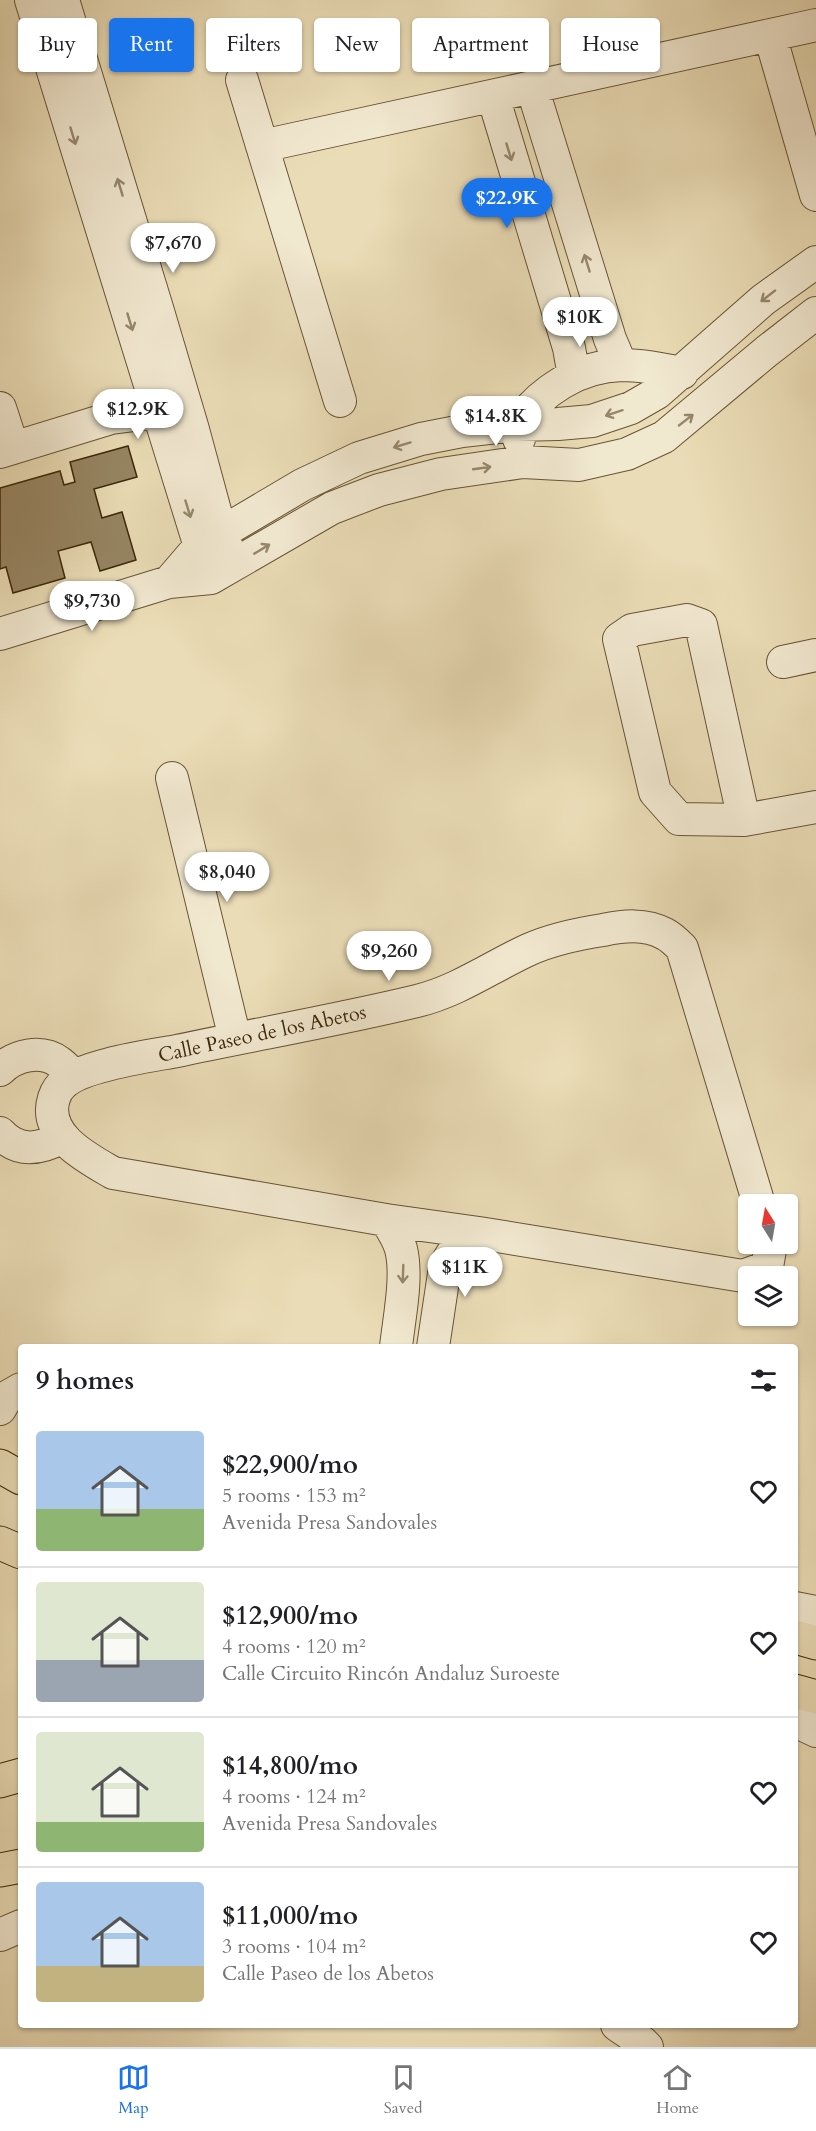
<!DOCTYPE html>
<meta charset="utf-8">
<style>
:root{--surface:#fff;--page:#f2f2f2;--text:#202124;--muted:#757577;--line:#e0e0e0;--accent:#1a73e8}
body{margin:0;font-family:Cardo,serif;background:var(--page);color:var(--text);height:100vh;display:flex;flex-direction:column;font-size:22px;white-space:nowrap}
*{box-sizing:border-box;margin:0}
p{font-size:20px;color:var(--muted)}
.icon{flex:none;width:33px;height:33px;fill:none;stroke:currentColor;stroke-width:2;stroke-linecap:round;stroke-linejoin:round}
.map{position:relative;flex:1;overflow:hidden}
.sheet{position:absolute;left:18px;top:1344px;width:780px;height:684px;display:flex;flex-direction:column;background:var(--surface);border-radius:6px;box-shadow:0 2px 4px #0004}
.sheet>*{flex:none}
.banner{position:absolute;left:18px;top:18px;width:780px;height:54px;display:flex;gap:12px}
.needle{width:39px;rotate:349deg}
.buttons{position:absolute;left:738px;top:1194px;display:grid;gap:12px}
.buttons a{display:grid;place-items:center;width:60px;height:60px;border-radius:6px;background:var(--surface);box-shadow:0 2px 4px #0004;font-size:30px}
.price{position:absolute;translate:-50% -51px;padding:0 14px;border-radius:21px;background:#fff;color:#222;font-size:20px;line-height:39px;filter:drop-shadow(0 2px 3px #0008)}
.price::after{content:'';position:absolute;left:50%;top:36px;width:18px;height:14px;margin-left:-9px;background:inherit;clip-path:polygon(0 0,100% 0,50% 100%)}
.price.selected{background:var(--accent);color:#fff}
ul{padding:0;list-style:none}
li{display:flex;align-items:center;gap:18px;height:150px;padding:0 18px}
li+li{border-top:2px solid var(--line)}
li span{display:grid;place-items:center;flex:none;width:168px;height:120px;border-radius:6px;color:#555}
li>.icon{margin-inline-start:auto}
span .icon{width:72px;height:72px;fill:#fffc;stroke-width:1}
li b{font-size:26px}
h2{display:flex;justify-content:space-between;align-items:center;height:72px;padding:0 18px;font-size:26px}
.tag{padding:0 21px;border-radius:6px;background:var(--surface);box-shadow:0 2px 4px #0004;font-size:21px;line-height:54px}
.tag.selected{background:var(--accent);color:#fff}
.menu{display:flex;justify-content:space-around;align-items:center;height:84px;border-top:2px solid var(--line);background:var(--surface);font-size:16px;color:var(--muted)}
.menu a{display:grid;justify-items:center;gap:3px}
.menu .selected{color:var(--accent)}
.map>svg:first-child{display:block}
.building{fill:#968562;stroke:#3c2708;stroke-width:1.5}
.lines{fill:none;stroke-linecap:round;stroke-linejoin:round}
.minor-casing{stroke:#685434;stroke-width:34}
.major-casing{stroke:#3c2708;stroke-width:35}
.minor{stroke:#f1e8d0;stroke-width:32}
.major{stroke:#eadcb6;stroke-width:33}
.oneway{stroke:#96886c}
.labels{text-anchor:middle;stroke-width:4.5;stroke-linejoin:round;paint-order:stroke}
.street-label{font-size:20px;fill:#3c2708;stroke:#f1e8d0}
</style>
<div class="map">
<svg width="816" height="2047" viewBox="0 0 816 2047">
<rect width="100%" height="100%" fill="#eadcb6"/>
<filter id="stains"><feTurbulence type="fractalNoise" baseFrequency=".00333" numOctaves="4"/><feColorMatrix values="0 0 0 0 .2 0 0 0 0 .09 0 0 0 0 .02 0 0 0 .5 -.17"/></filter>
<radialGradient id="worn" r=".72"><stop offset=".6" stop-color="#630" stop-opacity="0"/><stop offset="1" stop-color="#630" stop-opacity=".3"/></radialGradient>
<!-- building -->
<path class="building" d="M128,446l9,31 -43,12 8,29 20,-6 14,48 -36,11 -9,-29 -33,9 7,27 -52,15 -7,-26 -6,2v-81l60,-17 4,14 11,-3 -5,-20z"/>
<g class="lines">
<defs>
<path id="minor" d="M31,0l175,566
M63,0l94,308 35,118 29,107 7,17
M770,35l46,160
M242,80l98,321
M532,87l78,252 11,26
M493,96l76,252 5,28
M262,146l554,-121
M0,408l13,40
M519,439l-2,-14c23,-34 62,-59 105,-60 20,0 40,4 60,8
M0,452l111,-34 47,-6
M169,582l30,-35 22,-14 81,-48 57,-27 62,-19 41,-8 55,-6 41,-1 34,-3 39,-13 26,-15 106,-93 53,-38
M0,634l169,-52 42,-4 121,-70 47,-18 62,-16 82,-12 56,3 48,-11 37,-17 103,-86 49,-38
M783,662l33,-7
M172,778l63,261
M744,820l-43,-195 -14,-5 -55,10 -13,9 36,153 24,27 65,1 72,-13
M0,1070c15,-15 41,-21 59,-8 6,4 10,10 15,14
M0,1133c19,21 41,16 63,4
M759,1204l-77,-256c-5,-5 -11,-11 -17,-14 -20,-11 -42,-8 -62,-4 -26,4 -51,9 -75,20 -37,17 -70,41 -111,51 -79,19 -160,33 -240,50 -27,5 -94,14 -113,32 -4,3 -8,9 -10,15 -12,37 33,60 59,75l273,47 93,13 264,43 24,-9 4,-23
M386,1220c6,9 12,18 15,29 7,28 -2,69 -5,98
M433,1347l12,-80c7,-17 17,-26 34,-34
M0,1409l7,-12 14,-8
M795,1608l21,4
M795,1721l21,10
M0,1935l21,-9
M617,2025l25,17 5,5"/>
<path id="major" d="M0,1466l21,12
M0,1543l21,9
M795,1637l21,6
M795,1691l21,6
M0,1781l21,-6
M0,1870l21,-4"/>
</defs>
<!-- minor casing -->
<use href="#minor" class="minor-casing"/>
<!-- major casing -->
<use href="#major" class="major-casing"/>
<!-- minor -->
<use href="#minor" class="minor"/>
<!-- major -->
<use href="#major" class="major"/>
</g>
<!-- one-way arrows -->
<defs><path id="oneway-shaft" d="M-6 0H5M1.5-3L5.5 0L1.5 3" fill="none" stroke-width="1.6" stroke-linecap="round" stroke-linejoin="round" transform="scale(1.5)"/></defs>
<g class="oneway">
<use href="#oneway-shaft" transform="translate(73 136) rotate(73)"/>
<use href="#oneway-shaft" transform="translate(509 152) rotate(73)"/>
<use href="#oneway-shaft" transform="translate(120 187) rotate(-107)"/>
<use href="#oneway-shaft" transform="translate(587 263) rotate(-107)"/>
<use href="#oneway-shaft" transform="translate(768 296) rotate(142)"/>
<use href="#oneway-shaft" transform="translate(130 322) rotate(73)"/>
<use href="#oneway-shaft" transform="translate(614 413) rotate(162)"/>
<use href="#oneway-shaft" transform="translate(686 420) rotate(-38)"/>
<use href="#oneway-shaft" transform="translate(402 445) rotate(163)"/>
<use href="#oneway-shaft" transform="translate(482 468) rotate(-8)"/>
<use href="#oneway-shaft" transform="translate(188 509) rotate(73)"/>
<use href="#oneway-shaft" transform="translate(262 549) rotate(-31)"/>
<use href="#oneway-shaft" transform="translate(403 1274) rotate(92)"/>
</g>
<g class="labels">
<!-- street labels -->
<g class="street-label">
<text transform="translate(262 1033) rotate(-12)" y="7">Calle Paseo de los Abetos</text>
</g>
</g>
<rect width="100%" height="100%" filter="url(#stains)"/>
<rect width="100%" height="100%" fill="url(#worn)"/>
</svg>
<div class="buttons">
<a><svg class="needle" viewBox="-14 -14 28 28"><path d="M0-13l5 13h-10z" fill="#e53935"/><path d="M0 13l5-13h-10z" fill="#757577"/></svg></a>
<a><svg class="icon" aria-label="layers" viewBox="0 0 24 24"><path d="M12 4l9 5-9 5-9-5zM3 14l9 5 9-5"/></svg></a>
</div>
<b class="price selected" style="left:507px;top:229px">$22.9K</b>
<b class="price" style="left:173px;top:274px">$7,670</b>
<b class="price" style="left:580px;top:348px">$10K</b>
<b class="price" style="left:138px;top:440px">$12.9K</b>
<b class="price" style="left:496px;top:447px">$14.8K</b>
<b class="price" style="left:92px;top:632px">$9,730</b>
<b class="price" style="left:227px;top:903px">$8,040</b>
<b class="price" style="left:389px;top:982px">$9,260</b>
<b class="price" style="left:465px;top:1298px">$11K</b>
<div class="banner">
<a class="tag">Buy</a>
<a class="tag selected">Rent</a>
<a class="tag">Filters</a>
<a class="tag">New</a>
<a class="tag">Apartment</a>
<a class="tag">House</a>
</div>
<section class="sheet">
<h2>9 homes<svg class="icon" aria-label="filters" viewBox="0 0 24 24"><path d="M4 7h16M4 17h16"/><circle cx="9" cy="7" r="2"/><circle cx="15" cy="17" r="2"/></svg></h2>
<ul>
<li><span style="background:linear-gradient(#a9c7e8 65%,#8fb573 0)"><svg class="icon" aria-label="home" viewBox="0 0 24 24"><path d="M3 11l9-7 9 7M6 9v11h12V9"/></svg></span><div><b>$22,900/mo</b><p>5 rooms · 153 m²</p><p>Avenida Presa Sandovales</p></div><svg class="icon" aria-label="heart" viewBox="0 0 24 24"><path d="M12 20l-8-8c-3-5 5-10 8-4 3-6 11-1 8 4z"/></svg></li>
<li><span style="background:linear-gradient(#dfe7d0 65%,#9aa5b1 0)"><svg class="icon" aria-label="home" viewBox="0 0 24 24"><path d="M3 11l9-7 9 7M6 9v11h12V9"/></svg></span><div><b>$12,900/mo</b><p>4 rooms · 120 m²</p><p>Calle Circuito Rincón Andaluz Suroeste</p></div><svg class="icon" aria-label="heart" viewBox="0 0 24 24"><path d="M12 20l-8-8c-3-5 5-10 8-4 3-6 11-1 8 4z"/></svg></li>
<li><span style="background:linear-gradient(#dfe7d0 75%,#8fb573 0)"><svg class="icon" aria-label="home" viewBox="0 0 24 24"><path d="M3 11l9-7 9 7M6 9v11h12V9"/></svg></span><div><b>$14,800/mo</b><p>4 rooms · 124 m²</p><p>Avenida Presa Sandovales</p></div><svg class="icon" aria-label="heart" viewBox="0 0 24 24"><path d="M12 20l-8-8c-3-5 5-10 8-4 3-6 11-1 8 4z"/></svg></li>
<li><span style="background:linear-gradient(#a9c7e8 70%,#c2b280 0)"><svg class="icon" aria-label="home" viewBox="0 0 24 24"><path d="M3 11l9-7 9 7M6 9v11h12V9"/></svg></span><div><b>$11,000/mo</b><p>3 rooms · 104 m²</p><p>Calle Paseo de los Abetos</p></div><svg class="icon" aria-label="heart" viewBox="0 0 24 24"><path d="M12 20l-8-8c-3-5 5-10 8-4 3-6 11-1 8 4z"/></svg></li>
</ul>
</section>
</div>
<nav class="menu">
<a class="selected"><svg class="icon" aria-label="map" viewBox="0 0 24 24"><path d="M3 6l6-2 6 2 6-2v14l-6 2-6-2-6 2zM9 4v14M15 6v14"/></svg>Map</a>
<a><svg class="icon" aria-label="saved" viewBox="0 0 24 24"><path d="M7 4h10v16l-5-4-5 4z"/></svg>Saved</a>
<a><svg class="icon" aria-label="home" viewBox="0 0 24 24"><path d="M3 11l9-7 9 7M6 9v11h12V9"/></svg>Home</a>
</nav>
